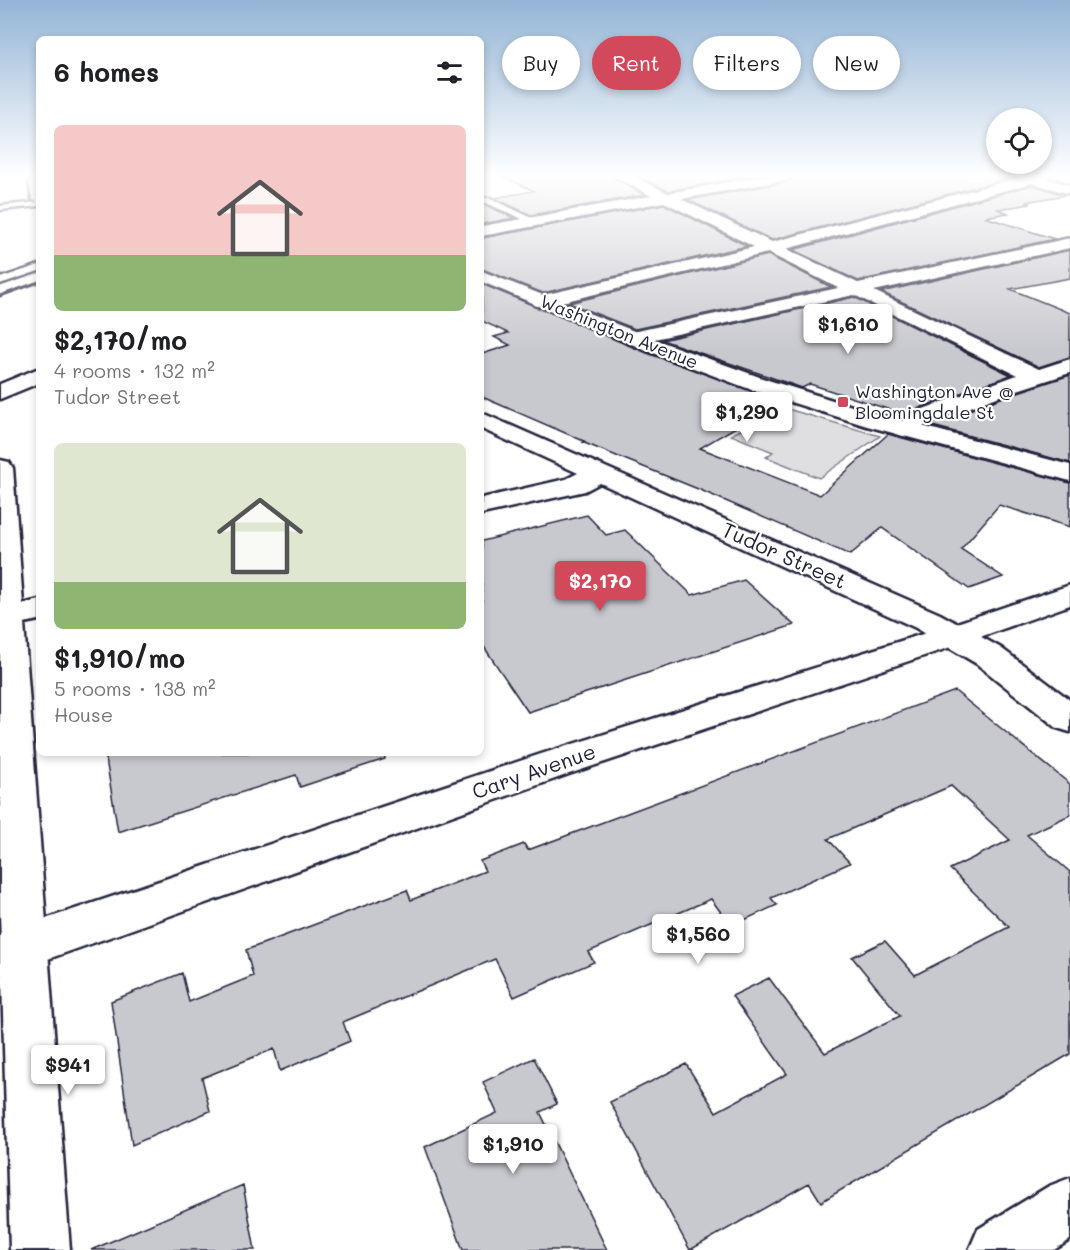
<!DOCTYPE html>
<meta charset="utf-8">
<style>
:root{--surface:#fff;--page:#f6f6f6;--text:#202124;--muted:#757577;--accent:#d1495b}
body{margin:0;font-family:Mali,sans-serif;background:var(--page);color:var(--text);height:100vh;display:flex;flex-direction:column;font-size:22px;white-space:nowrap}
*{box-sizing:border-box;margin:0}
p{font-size:20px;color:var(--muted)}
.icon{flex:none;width:33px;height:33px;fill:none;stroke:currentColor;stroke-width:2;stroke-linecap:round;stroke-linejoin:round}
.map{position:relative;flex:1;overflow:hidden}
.panel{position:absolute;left:36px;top:36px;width:448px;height:720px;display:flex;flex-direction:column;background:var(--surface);border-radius:9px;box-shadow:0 3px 9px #0003}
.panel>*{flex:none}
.hud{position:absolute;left:502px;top:36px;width:477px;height:54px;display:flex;gap:12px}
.controls{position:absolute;left:986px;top:108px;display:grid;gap:12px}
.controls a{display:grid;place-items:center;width:66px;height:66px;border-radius:50%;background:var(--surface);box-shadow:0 3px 9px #0003;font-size:30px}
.price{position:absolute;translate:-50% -51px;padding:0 14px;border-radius:6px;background:#fff;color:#222;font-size:20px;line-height:39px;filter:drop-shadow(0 2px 3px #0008)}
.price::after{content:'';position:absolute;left:50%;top:36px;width:18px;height:14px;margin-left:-9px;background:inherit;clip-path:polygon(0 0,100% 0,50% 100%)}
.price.on{background:var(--accent);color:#fff}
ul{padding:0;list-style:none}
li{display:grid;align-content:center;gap:12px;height:318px;padding:0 18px}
li span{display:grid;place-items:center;height:186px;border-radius:9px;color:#555}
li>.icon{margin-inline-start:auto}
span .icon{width:108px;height:108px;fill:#fffc;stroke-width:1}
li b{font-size:26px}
h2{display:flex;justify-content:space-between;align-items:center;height:72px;padding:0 18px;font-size:26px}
.chip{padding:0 21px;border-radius:27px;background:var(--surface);box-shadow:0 3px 9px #0003;font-size:21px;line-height:54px}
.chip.on{background:var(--accent);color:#fff}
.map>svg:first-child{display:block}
.green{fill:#dfdfe2;stroke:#80808e;stroke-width:1.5}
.building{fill:#c8c8cf;stroke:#22223b;stroke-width:1.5}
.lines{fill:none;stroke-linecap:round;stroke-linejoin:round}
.service-casing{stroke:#22223b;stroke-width:5}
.minor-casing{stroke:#22223b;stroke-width:5}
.tertiary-casing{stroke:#22223b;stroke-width:5}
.secondary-casing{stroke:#22223b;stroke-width:5}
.service{fill:#fff;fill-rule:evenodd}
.minor{fill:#fff;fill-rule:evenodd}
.tertiary{fill:#fff;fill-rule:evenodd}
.secondary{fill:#fff;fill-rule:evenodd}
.rail{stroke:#22223b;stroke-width:3}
.poi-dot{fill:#d1495b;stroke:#fff;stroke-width:2}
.labels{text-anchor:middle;stroke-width:4.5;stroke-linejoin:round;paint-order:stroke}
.far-street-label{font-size:18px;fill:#22223b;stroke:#fff}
.far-poi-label{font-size:18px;fill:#22223b;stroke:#fff;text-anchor:start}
.street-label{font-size:21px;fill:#22223b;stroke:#fff}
</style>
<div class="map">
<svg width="1070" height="1250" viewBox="0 0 1070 1250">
<rect width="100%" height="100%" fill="#fff"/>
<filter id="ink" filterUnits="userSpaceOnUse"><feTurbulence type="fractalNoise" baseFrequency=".0167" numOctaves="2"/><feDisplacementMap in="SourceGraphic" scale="12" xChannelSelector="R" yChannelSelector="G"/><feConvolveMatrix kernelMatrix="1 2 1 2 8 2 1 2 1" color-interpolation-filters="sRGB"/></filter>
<g filter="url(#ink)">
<!-- green -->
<path class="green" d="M784,408l96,28 -61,42 -53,-21 7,-5 -42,-17z"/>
<!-- building -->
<path class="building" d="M501,176h111l32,19 -113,20 -37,-17 40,-7z
M638,176h111l-81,15z
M796,176h219v1l-243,63 -84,-40 99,-18z
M1032,185l34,10 -41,7 6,2 -33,5 10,4 -23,4 70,22 -197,42 -65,-31z
M482,200l1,4 31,14 -32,6z
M664,204l83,42 -204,47 -61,-24v-31z
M1070,250v28l-60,11 60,24v44l-31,10 -158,-75z
M768,255l63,32 -196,42 -66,-26z
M482,284l165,69 133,48 -80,47 120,47 68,-61 182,49v44l-71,-22 -38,44 42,28 -34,12 -87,-61 -32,27 -152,-66 -116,-47h4l-104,-45v-43l28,-9 -16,-8 14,-4 -26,-12z
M854,297l157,78 -100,36 -5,4 -96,-31 -8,4 -140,-48z
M1070,375v88l-141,-38 80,-30z
M587,515l19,20 19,-5 67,65 52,-15 50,45 -266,87 -46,-68v-103z
M955,691l115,93v31l-43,20 43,37v182l-249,148 -12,-19 -119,67 -80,-148 76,-38 30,48 71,-38 -55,-78 37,-18 56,75 75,-37 -48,-59 33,-16 30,34 94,-48 -59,-58 60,-29 -59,-54 -123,53 22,24 -79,35 6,7 -46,21 -20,-27 -123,53 6,10 -80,35 -19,-38 -152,63 7,19 -70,30 -6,-22 -72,29 8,33 -78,34 -21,-144 71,-28 7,29 64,-26 -7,-26 161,-60 4,10 74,-29 -5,-10 44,-17 4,6z
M105,753h279l1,6 -85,28 -4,-12 -178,57z
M534,1058l23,46 -17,8 67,138h-144l-38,-103 72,-34 -14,-31z
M243,1185l12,65h-164z"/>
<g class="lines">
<defs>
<path id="service" d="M484,198h6l48,23 -7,2 -47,-21z
M39,202v4l-39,4v-4z
M39,265v6l-39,13v-6z"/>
<path id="minor" d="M34,176h5v27l-7,-4 -3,-16z
M614,176h18l36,17 95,-17h31l-7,4 -106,19 91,43 247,-64 -2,-2h33l-2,3 22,6v9l-38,-11 -246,66 72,34 212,-45v10l-196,43 165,78 31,-10v14l-62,20 -80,30 -15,11 -9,2 -9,-2 -3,-5 20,-16 105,-38 -163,-80 -222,49 -7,-2 -3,-4 3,-4 7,-2 206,-44 -70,-35 -227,54 -7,-2 -2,-4 2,-4 220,-50 -90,-45 -182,34v-10l169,-30z
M482,413l458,201 61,34 69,52v32l-13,-4 -80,-64 -61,-36 -316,-145 -15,8 -103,23v-16l84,-19 12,-6 -96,-44z
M0,460l9,2 4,6 10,136 16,-4v20l-15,3 46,627h-60l-10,-338z
M1070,1178v62l-16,10h-85l9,-21 71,-43z"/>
<path id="tertiary" d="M39,368v15l-39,16v-15z"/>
<path id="secondary" d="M482,271l180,71 106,38 116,36 186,49v16l-203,-55 -115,-36 -104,-39 -166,-69z
M1070,585v20l-104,37 -397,132 -569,202v-42l541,-180 401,-126z"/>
</defs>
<!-- service casing -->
<use href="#service" class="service-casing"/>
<!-- minor casing -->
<use href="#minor" class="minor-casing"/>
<!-- tertiary casing -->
<use href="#tertiary" class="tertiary-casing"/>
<!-- secondary casing -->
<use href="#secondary" class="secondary-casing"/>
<!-- service -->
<use href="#service" class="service"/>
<!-- minor -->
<use href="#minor" class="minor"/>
<!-- tertiary -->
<use href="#tertiary" class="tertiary"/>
<!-- secondary -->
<use href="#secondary" class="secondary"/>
<!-- rail -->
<path class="rail" d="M0,296l39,-14"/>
</g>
</g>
<!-- sky -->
<linearGradient id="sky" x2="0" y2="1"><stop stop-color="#93b4d6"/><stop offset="0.5" stop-color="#fff"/><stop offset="1" stop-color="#fff" stop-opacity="0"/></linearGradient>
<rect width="1070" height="351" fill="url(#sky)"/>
<!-- markers -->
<rect class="poi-dot" x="837" y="396" width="12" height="12" rx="3"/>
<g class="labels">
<!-- far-street labels -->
<g class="far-street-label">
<text transform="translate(619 332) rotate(22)" y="6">Washington Avenue</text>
</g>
<!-- far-poi labels -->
<g class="far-poi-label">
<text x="855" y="398">Washington Ave @<tspan x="855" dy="21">Bloomingdale St</tspan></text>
</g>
<!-- street labels -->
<g class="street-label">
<text transform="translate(784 556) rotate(24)" y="7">Tudor Street</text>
<text transform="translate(534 772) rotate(-19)" y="7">Cary Avenue</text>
</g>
</g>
</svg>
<div class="controls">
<a><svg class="icon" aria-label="locate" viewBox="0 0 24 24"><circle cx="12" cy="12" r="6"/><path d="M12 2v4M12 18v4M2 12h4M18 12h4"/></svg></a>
</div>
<b class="price" style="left:848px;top:355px">$1,610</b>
<b class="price" style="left:747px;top:443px">$1,290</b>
<b class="price on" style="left:600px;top:612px">$2,170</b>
<b class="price" style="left:698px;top:965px">$1,560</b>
<b class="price" style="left:68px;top:1096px">$941</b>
<b class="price" style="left:513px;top:1175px">$1,910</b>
<div class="hud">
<a class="chip">Buy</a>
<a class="chip on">Rent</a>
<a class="chip">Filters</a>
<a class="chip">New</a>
</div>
<section class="panel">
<h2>6 homes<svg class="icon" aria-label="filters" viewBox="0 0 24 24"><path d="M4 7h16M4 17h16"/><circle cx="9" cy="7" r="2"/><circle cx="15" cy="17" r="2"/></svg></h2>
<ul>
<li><span style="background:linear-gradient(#f6c9c9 70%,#8fb573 0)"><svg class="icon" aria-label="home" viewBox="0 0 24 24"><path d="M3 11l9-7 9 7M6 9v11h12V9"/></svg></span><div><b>$2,170/mo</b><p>4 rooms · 132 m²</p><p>Tudor Street</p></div></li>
<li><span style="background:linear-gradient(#dfe7d0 75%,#8fb573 0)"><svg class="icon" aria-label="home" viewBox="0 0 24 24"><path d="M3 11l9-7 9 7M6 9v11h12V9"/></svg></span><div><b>$1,910/mo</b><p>5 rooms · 138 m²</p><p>House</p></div></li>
</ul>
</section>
</div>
